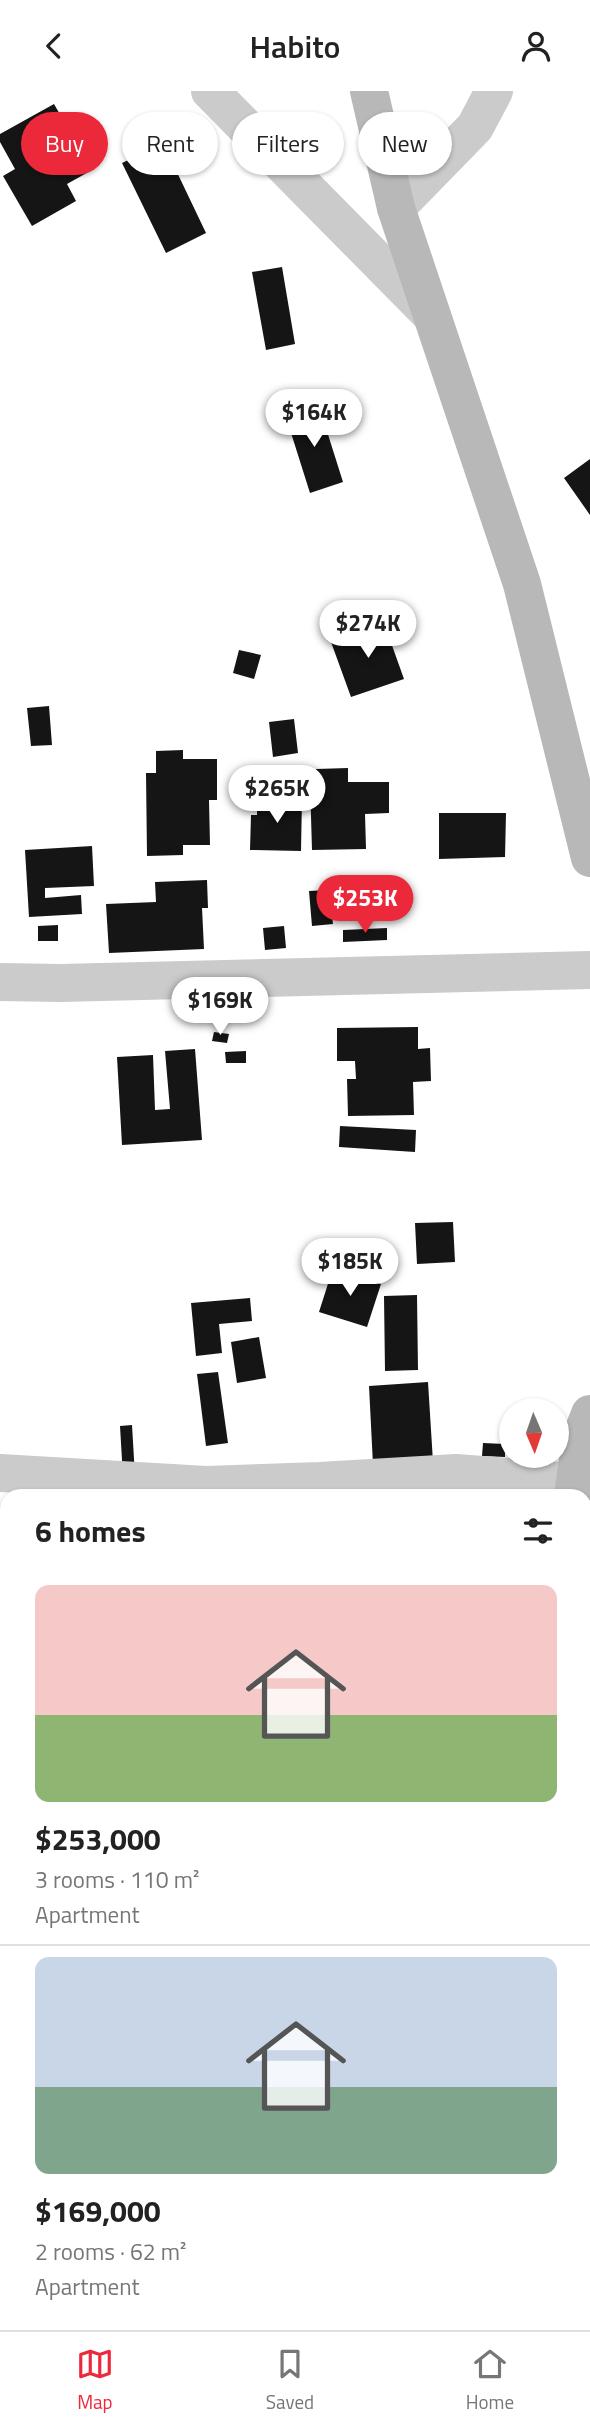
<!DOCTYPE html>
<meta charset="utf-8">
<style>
:root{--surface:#fff;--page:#f2f2f2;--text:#222;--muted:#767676;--line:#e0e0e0;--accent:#ec293a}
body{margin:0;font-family:"Titillium Web",sans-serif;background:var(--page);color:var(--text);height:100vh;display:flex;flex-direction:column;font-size:26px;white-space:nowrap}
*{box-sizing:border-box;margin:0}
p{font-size:23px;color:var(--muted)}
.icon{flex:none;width:38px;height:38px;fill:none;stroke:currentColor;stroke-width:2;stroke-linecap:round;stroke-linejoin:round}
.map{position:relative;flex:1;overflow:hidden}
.side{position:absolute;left:0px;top:1398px;width:592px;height:842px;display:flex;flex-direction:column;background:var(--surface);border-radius:21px 21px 0 0;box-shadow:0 2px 5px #0004}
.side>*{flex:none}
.guide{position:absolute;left:21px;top:21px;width:550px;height:63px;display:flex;gap:14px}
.needle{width:46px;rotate:178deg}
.fabs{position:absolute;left:499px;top:1307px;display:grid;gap:14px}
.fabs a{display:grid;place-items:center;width:70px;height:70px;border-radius:50%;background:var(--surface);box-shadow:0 2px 5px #0004;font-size:35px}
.price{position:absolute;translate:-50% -60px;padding:0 16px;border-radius:24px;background:#fff;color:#222;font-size:23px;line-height:46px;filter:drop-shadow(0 2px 4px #0008)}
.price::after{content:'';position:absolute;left:50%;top:42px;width:21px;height:16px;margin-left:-10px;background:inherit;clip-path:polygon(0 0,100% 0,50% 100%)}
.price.selected{background:var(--accent);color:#fff}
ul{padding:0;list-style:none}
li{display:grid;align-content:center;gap:14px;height:371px;padding:0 35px}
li+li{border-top:2px solid var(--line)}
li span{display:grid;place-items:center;height:217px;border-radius:14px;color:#555}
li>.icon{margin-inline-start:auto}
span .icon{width:126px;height:126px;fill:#fffc;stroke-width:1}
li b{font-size:30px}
h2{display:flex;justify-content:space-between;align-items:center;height:84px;padding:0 35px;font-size:30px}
.pill{padding:0 24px;border-radius:32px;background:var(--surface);box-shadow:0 2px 5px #0004;font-size:24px;line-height:63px}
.pill.selected{background:var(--accent);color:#fff}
header{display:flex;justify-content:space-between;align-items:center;height:91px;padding:0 35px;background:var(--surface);font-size:32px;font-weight:600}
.tabs{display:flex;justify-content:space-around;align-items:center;height:98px;border-top:2px solid var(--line);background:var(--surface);font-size:19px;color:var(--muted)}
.tabs a{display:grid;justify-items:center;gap:4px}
.tabs .selected{color:var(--accent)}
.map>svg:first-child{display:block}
.building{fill:#151515}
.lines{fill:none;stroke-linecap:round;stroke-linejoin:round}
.path{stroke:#cbcbcb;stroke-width:4.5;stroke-dasharray:3.5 3.5;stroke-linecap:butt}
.street{stroke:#cbcbcb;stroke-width:38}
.secondary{stroke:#b8b8b8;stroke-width:38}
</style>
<header><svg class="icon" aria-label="back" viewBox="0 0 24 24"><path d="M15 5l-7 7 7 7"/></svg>Habito<svg class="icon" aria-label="person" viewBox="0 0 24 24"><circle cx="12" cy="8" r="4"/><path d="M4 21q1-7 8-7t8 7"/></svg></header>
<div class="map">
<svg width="590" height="2239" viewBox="0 0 590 2239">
<rect width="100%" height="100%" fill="#fff"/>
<!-- building -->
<path class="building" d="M54,13l38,66 -25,14 9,17 -44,25 -29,-50 12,-7 -15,-27v-8z
M163,52l43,90 -40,20 -44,-90z
M282,176l13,77 -29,6 -14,-78z
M319,315l24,76 -33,11 -24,-76z
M590,368v56l-26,-37z
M384,532l20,56 -53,18 -20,-55z
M239,559l22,5 -7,24 -21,-6z
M49,615l3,39 -21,1 -4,-38z
M294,628l4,34 -25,4 -4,-35z
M183,659v9h34v41h-8l1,45h-27v10l-36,1 -1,-83h10v-22z
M348,677v14h41v31l-24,1 1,35 -54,1 -2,-67h7l-1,-14z
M257,706l45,1 -1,53 -51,-1 1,-35h6z
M439,722h67l-1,44 -66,2z
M92,755l2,40 -49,2v10l36,-3 1,19 -53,3 -4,-67z
M207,789l1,28h-6l2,41 -95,4 -3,-49 50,-2 -1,-20z
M329,799l4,34 -21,2 -3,-35z
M58,834v16h-20v-15z
M284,835l2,22 -21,2 -2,-22z
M387,837v12l-44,2v-12z
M418,936v22l12,-1 1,33 -18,1 1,33 -66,1 -1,-37h9l-1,-18h-18v-33z
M214,941l15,2 -2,9 -15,-2z
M195,958l7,91 -80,5 -5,-88 36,-2 2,55 15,-1 -5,-58z
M246,960v12h-20l-1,-11z
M340,1035l76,4 -1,22 -76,-5z
M453,1131l2,40 -38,2 -2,-41z
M333,1177l48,16 -14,43 -48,-15z
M417,1204l1,75 -33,1 -1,-75z
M250,1207l2,23 -33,3 3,29 -26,3 -5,-53z
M259,1246l7,41 -29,5 -6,-41z
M218,1281l10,71 -22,3 -9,-72z
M428,1291l5,80 -60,3 -4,-79z
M132,1334l3,51 -12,1 -3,-51z
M483,1352l22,1v13l-23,-1z
M117,2233h34v6h-34z
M221,2233h24v6h-24z
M305,2233h17l2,6h-33z
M501,2233h29l-16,6h-11z"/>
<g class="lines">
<!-- path -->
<path class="path" d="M0,1785l7,12"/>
<!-- street -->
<path class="street" d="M210,0l222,225
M396,117l79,-81 19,-36
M0,891l60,1 530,-13
M0,1382l206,12 114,-4 136,-8 118,9
M0,1999l7,-6"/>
<!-- secondary -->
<path class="secondary" d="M369,0l27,117 126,376 68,274
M573,1405l8,-59 9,-23
M584,1721l6,41"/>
</g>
</svg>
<div class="fabs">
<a><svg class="needle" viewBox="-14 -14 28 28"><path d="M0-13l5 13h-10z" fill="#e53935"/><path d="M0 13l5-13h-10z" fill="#767676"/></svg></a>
</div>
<b class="price" style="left:314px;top:358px">$164K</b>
<b class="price" style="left:368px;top:569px">$274K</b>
<b class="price" style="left:277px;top:734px">$265K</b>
<b class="price selected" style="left:365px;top:844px">$253K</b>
<b class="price" style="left:220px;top:946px">$169K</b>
<b class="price" style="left:350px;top:1207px">$185K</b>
<div class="guide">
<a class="pill selected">Buy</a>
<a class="pill">Rent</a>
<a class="pill">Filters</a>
<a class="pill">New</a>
</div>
<section class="side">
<h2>6 homes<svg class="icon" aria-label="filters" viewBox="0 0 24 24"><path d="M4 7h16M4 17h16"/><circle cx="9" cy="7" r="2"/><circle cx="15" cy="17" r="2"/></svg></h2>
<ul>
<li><span style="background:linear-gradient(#f6c9c9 60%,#8fb573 0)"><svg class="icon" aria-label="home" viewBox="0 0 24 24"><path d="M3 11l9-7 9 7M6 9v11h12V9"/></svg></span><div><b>$253,000</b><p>3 rooms · 110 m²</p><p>Apartment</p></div></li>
<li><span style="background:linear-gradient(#c9d6e8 60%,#7fa58c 0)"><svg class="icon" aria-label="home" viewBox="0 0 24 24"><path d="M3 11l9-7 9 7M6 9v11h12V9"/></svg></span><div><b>$169,000</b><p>2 rooms · 62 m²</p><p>Apartment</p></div></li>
</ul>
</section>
</div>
<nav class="tabs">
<a class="selected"><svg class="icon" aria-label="map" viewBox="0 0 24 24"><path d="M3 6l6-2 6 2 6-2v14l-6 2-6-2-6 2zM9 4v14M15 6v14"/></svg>Map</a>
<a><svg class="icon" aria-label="saved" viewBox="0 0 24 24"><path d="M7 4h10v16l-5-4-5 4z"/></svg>Saved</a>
<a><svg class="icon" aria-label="home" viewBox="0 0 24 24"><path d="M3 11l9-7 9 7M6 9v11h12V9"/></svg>Home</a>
</nav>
